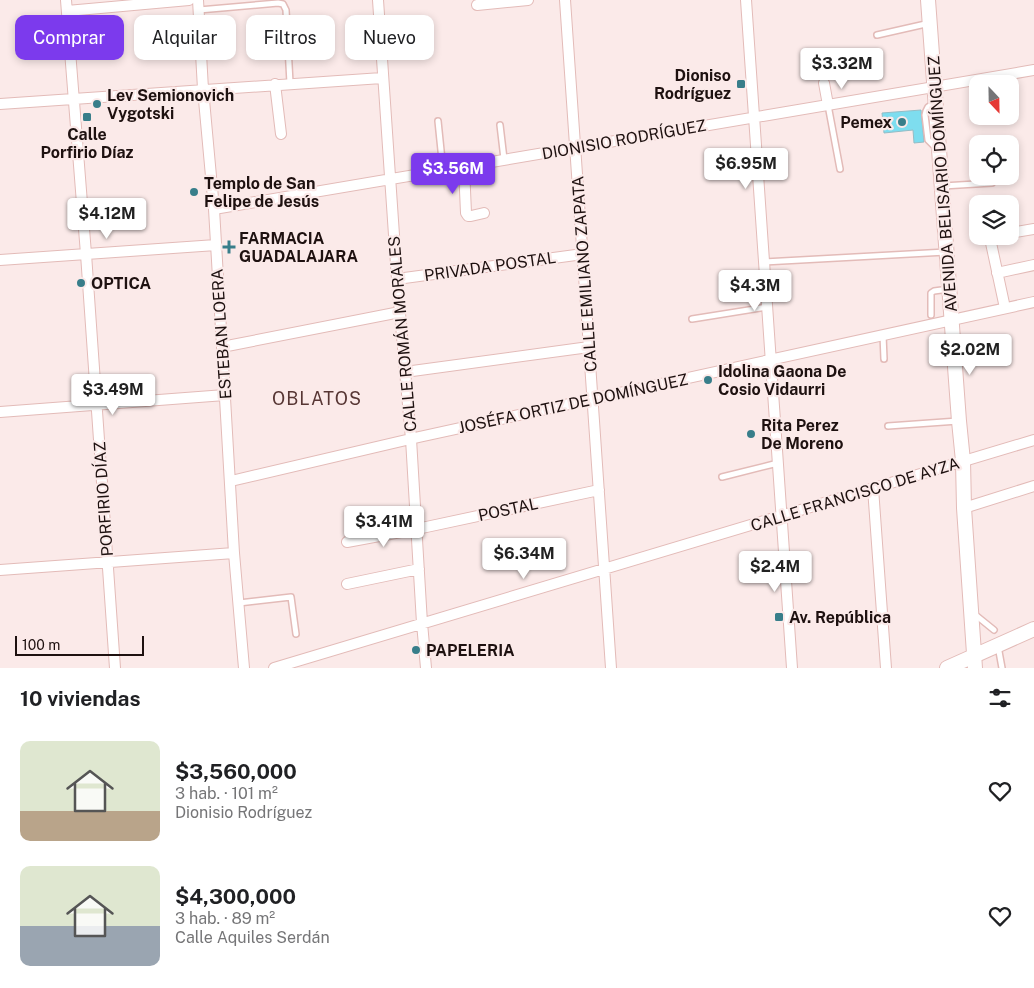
<!DOCTYPE html>
<html lang="es">
<meta charset="utf-8">
<style>
:root{--surface:#fff;--page:#f6f6f6;--text:#202124;--muted:#757577;--accent:#7c3aed}
body{margin:0;font-family:"Public Sans",sans-serif;background:var(--page);color:var(--text);height:100vh;display:flex;flex-direction:column;font-size:19px;white-space:nowrap}
*{box-sizing:border-box;margin:0}
p{font-size:16px;color:var(--muted)}
.icon{flex:none;width:28px;height:28px;fill:none;stroke:currentColor;stroke-width:2;stroke-linecap:round;stroke-linejoin:round}
.map{position:relative;height:668px;overflow:hidden}
.side{display:flex;flex-direction:column;background:var(--surface);flex:1}
.side>*{flex:none}
.banner{position:absolute;left:15px;top:15px;width:500px;height:45px;display:flex;gap:10px}
.needle{width:32px;rotate:158deg}
.buttons{position:absolute;left:969px;top:75px;display:grid;gap:10px}
.buttons a{display:grid;place-items:center;width:50px;height:50px;border-radius:10px;background:var(--surface);box-shadow:0 2px 8px #0003;font-size:25px}
.scale{position:absolute;left:15px;bottom:12px;width:129px;box-sizing:border-box;padding-left:5px;border:2px solid #1e1110;border-top:0;font-size:14px;line-height:18px;white-space:nowrap;color:#1e1110;-webkit-text-stroke:4px #fbeae9;paint-order:stroke}
.price{position:absolute;translate:-50% -42px;padding:0 11px;border-radius:5px;background:#fff;color:#222;font-size:16px;line-height:32px;filter:drop-shadow(0 1px 2px #0008)}
.price::after{content:'';position:absolute;left:50%;top:30px;width:15px;height:11px;margin-left:-8px;background:inherit;clip-path:polygon(0 0,100% 0,50% 100%)}
.price.current{background:var(--accent);color:#fff}
ul{padding:0;list-style:none}
li{display:flex;align-items:center;gap:15px;height:125px;padding:0 20px}
li span{display:grid;place-items:center;flex:none;width:140px;height:100px;border-radius:10px;color:#555}
li>.icon{margin-inline-start:auto}
span .icon{width:60px;height:60px;fill:#fffc;stroke-width:1}
li b{font-size:21px}
h2{display:flex;justify-content:space-between;align-items:center;height:60px;padding:0 20px;font-size:21px}
.pill{padding:0 18px;border-radius:10px;background:var(--surface);box-shadow:0 2px 8px #0003;font-size:18px;line-height:45px}
.pill.current{background:var(--accent);color:#fff}
.map>svg:first-child{display:block}
.building{fill:#7eddef;stroke:#93bdc6}
.lines{fill:none;stroke-linecap:round;stroke-linejoin:round}
.lane-casing{stroke:#e3bbb8;stroke-width:8}
.street-casing{stroke:#e3bbb8;stroke-width:12}
.secondary-casing{stroke:#e3bbb8;stroke-width:16}
.lane{stroke:#fff;stroke-width:5}
.street{stroke:#fff;stroke-width:10}
.secondary{stroke:#fff;stroke-width:14}
.poi-dot{fill:#387e8a;stroke:#fbeae9;stroke-width:2}
.labels{text-anchor:middle;stroke-width:4.5;stroke-linejoin:round;paint-order:stroke}
.poi-label{font-size:16px;font-weight:bold;fill:#1e1110;stroke:#fbeae9;text-anchor:start}
.street-label{font-size:16px;fill:#1e1110;stroke:#fbeae9}
.neighbourhood-label{font-size:18px;letter-spacing:1px;fill:#573634;stroke:#fbeae9}
</style>
<div class="map">
<svg width="1034" height="668" viewBox="0 0 1034 668">
<rect width="100%" height="100%" fill="#fbeae9"/>
<!-- building -->
<path class="building" d="M921,110l3,32 -10,1 -1,-13 -29,3 -2,-20z"/>
<g class="lines">
<defs>
<path id="lane" d="M199,10l79,-7 5,1 3,6 4,73
M877,35l53,-12
M934,103l-6,4 -2,4 -1,4 3,25 8,8
M828,105l12,64
M438,121l5,49
M500,125l4,34
M943,186l49,-3
M764,262l182,-10
M931,315v-22l3,-2 15,-2
M692,319l75,-12
M883,335l1,24
M888,426l70,-5
M722,477l56,-14
M239,603l52,-6 5,37
M973,613l21,17
M998,646l4,22"/>
<path id="street" d="M66,0l20,254 29,414
M198,0l5,89 11,120 20,344 10,115
M378,0l19,279 14,160 11,184 4,45
M565,0l46,668
M746,0l46,668
M477,5l51,-5
M67,11l122,-11
M824,83l4,22
M275,84l6,50
M0,104l382,-26
M464,167l2,46 2,3h3l13,-3
M214,209l820,-139
M1010,233l24,-4
M996,236l-4,2 -1,5 14,65
M0,260l216,-15
M997,273l37,-8
M397,279l186,-25
M222,347l178,-35
M405,372l184,-25
M0,412l225,-17
M231,481l188,-44 615,-135
M873,488l13,180
M964,508l70,-22
M347,542l70,-13 182,-39
M0,570l234,-17
M347,584l72,-15
M274,668l760,-228"/>
<path id="secondary" d="M928,0l31,421 4,40 1,47 11,160
M947,668l87,-39"/>
</defs>
<!-- lane casing -->
<use href="#lane" class="lane-casing"/>
<!-- street casing -->
<use href="#street" class="street-casing"/>
<!-- secondary casing -->
<use href="#secondary" class="secondary-casing"/>
<!-- lane -->
<use href="#lane" class="lane"/>
<!-- street -->
<use href="#street" class="street"/>
<!-- secondary -->
<use href="#secondary" class="secondary"/>
</g>
<!-- markers -->
<g class="poi-dot">
<rect x="736" y="79" width="10" height="10" rx="2.5"/>
<circle cx="97" cy="104" r="5"/>
<rect x="82" y="112" width="10" height="10" rx="2.5"/>
<circle cx="902" cy="122" r="5"/>
<circle cx="194" cy="192" r="5"/>
<path d="M226.5 239.5h5v5h5v5h-5v5h-5v-5h-5v-5h5z"/>
<circle cx="81" cy="283" r="5"/>
<circle cx="708" cy="380" r="5"/>
<circle cx="751" cy="434" r="5"/>
<rect x="774" y="612" width="10" height="10" rx="2.5"/>
<circle cx="416" cy="650" r="5"/>
</g>
<g class="labels">
<!-- poi labels -->
<g class="poi-label">
<text x="731" y="81" text-anchor="end">Dioniso<tspan x="731" dy="18">Rodríguez</tspan></text>
<text x="107" y="101">Lev Semionovich<tspan x="107" dy="18">Vygotski</tspan></text>
<text x="892" y="128" text-anchor="end">Pemex</text>
<text x="87" y="140" text-anchor="middle">Calle<tspan x="87" dy="18">Porfirio Díaz</tspan></text>
<text x="204" y="189">Templo de San<tspan x="204" dy="18">Felipe de Jesús</tspan></text>
<text x="239" y="244">FARMACIA<tspan x="239" dy="18">GUADALAJARA</tspan></text>
<text x="91" y="289">OPTICA</text>
<text x="718" y="377">Idolina Gaona De<tspan x="718" dy="18">Cosio Vidaurri</tspan></text>
<text x="761" y="431">Rita Perez<tspan x="761" dy="18">De Moreno</tspan></text>
<text x="789" y="623">Av. República</text>
<text x="426" y="656">PAPELERIA</text>
</g>
<!-- street labels -->
<g class="street-label">
<text transform="translate(624 139) rotate(-10)" y="6">DIONISIO RODRÍGUEZ</text>
<text transform="translate(942 184) rotate(-94)" y="6">AVENIDA BELISARIO DOMÍNGUEZ</text>
<text transform="translate(490 266) rotate(-8)" y="6">PRIVADA POSTAL</text>
<text transform="translate(584 274) rotate(-94)" y="6">CALLE EMILIANO ZAPATA</text>
<text transform="translate(221 334) rotate(-94)" y="6">ESTEBAN LOERA</text>
<text transform="translate(402 334) rotate(-95)" y="6">CALLE ROMÁN MORALES</text>
<text transform="translate(573 403) rotate(-12)" y="6">JOSÉFA ORTIZ DE DOMÍNGUEZ</text>
<text transform="translate(855 494) rotate(-17)" y="6">CALLE FRANCISCO DE AYZA</text>
<text transform="translate(103 499) rotate(-94)" y="6">PORFIRIO DÍAZ</text>
<text transform="translate(508 509) rotate(-12)" y="6">POSTAL</text>
</g>
<!-- neighbourhood labels -->
<g class="neighbourhood-label">
<text x="317" y="405">OBLATOS</text>
</g>
</g>
</svg>
<div class="buttons">
<a><svg class="needle" viewBox="-14 -14 28 28"><path d="M0-13l5 13h-10z" fill="#e53935"/><path d="M0 13l5-13h-10z" fill="#757577"/></svg></a>
<a><svg class="icon" aria-label="locate" viewBox="0 0 24 24"><circle cx="12" cy="12" r="6"/><path d="M12 2v4M12 18v4M2 12h4M18 12h4"/></svg></a>
<a><svg class="icon" aria-label="layers" viewBox="0 0 24 24"><path d="M12 4l9 5-9 5-9-5zM3 14l9 5 9-5"/></svg></a>
</div>
<div class="scale">100 m</div>
<b class="price" style="left:842px;top:90px">$3.32M</b>
<b class="price" style="left:746px;top:190px">$6.95M</b>
<b class="price current" style="left:453px;top:195px">$3.56M</b>
<b class="price" style="left:107px;top:240px">$4.12M</b>
<b class="price" style="left:755px;top:312px">$4.3M</b>
<b class="price" style="left:970px;top:376px">$2.02M</b>
<b class="price" style="left:113px;top:416px">$3.49M</b>
<b class="price" style="left:384px;top:548px">$3.41M</b>
<b class="price" style="left:524px;top:580px">$6.34M</b>
<b class="price" style="left:775px;top:593px">$2.4M</b>
<div class="banner">
<a class="pill current">Comprar</a>
<a class="pill">Alquilar</a>
<a class="pill">Filtros</a>
<a class="pill">Nuevo</a>
</div>
</div>
<section class="side">
<h2>10 viviendas<svg class="icon" aria-label="filters" viewBox="0 0 24 24"><path d="M4 7h16M4 17h16"/><circle cx="9" cy="7" r="2"/><circle cx="15" cy="17" r="2"/></svg></h2>
<ul>
<li><span style="background:linear-gradient(#dfe7d0 70%,#b9a48a 0)"><svg class="icon" aria-label="home" viewBox="0 0 24 24"><path d="M3 11l9-7 9 7M6 9v11h12V9"/></svg></span><div><b>$3,560,000</b><p>3 hab. · 101 m²</p><p>Dionisio Rodríguez</p></div><svg class="icon" aria-label="heart" viewBox="0 0 24 24"><path d="M12 20l-8-8c-3-5 5-10 8-4 3-6 11-1 8 4z"/></svg></li>
<li><span style="background:linear-gradient(#dfe7d0 60%,#9aa5b1 0)"><svg class="icon" aria-label="home" viewBox="0 0 24 24"><path d="M3 11l9-7 9 7M6 9v11h12V9"/></svg></span><div><b>$4,300,000</b><p>3 hab. · 89 m²</p><p>Calle Aquiles Serdán</p></div><svg class="icon" aria-label="heart" viewBox="0 0 24 24"><path d="M12 20l-8-8c-3-5 5-10 8-4 3-6 11-1 8 4z"/></svg></li>
</ul>
</section>
